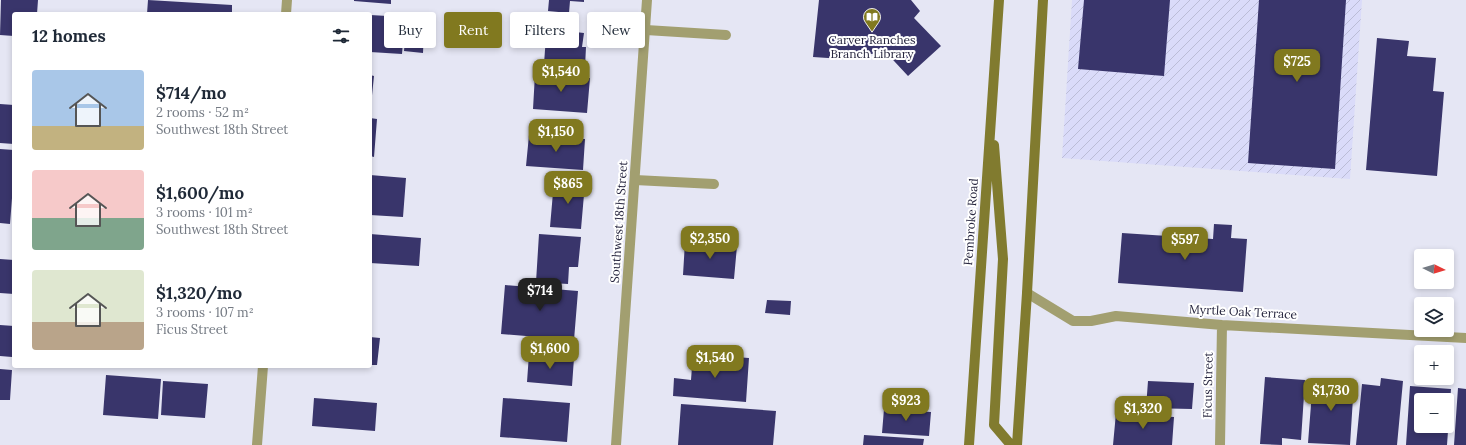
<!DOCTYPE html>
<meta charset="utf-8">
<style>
:root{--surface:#fff;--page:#f6f6f7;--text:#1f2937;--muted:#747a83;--accent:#81791f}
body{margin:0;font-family:Lora,serif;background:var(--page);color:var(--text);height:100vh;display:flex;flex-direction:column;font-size:15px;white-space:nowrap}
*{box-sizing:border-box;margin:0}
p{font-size:13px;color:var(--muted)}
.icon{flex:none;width:22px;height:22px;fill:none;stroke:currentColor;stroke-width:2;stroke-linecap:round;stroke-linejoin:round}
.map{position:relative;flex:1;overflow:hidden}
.side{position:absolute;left:12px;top:12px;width:360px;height:356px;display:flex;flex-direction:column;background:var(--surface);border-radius:4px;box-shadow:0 2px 6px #0003}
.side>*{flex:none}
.banner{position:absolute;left:384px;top:12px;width:380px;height:36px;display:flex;gap:8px}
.needle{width:26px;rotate:95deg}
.buttons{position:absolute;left:1414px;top:249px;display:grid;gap:8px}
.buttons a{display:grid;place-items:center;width:40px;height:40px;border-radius:4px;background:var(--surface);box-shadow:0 2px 6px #0003;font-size:20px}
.price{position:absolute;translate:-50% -34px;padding:0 9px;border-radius:8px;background:var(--accent);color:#fff;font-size:13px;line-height:26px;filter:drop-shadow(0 1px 2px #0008)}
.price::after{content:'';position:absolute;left:50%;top:24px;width:12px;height:9px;margin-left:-6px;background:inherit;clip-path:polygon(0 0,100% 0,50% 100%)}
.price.on{background:#222;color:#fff}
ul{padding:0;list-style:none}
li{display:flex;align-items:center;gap:12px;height:100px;padding:0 20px}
li span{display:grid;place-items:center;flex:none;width:112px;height:80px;border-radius:4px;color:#555}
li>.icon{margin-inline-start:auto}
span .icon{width:48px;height:48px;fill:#fffc;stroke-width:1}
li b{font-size:17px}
h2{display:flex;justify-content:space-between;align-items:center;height:48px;padding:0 20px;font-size:17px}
.chip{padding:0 14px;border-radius:4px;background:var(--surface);box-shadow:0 2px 6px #0003;font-size:14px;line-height:36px}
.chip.on{background:var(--accent);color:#fff}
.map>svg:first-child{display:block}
.industrial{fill:url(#industrial-furrows)}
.building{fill:#39356b;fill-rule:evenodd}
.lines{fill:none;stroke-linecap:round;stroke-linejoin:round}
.lane{stroke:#a29f70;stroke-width:10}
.street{stroke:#a29f70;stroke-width:10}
.secondary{stroke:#817b2f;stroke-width:10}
.labels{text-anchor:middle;stroke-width:4;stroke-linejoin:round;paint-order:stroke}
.poi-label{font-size:12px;fill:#27263f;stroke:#fff}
.street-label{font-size:12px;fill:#27263f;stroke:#fff}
</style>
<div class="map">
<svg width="1466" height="445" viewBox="0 0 1466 445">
<defs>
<pattern id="industrial-furrows" width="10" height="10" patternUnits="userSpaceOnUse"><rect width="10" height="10" fill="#dadbf9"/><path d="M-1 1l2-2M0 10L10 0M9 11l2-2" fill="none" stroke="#bbbcd6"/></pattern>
</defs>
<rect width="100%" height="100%" fill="#e5e6f4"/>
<!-- industrial -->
<path class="industrial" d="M1072,0h290l-12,179 -288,-21z"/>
<!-- building -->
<path class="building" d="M1,0h37l-1,14h-23v22l-14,-1z
M148,0l84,5v9h-85z
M354,0h37v4l-37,-3z
M549,0h35v2l-14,-1 -1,12 -21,-2z
M819,0h92l9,11 -6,7 27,28 -33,30 -27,-29 -8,7 -29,-2 -1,7 -30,-2z
M1084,0h86l-6,76 -86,-7z
M1259,0h87l-11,169 -87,-6z
M370,15l35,2 -3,37 -32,-2z
M547,22l20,1 -1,8 18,2 -2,14h4l-1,20 -41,-3z
M406,28l18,2 -1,23 -19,-2z
M1377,38l32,3 -2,15 29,2 -3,33 11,1 -7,84 -71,-6z
M535,74l55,4 -3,35 -54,-4z
M370,75l4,1 -3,29h-1z
M0,104l14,1v39l-14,-1z
M370,118l7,1 -3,38 -4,-1z
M529,135l56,4 -2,31 -57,-4z
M0,149l14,1v22l-4,52 -10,-1z
M370,175l36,3 -3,39 -33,-2z
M554,181l31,2 -4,46 -31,-2z
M1214,224l18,1 -1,13 16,1 -4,53 -125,-9 4,-50 91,6z
M370,234l51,4 -2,28 -49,-3z
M539,234l42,3 -3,30h-9l-1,17 -32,-2z
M685,242l52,4 -3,33 -51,-4z
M0,259l14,1v34l-14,-1z
M505,285l73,6 -4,49 -73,-6z
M767,300l24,1 -1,14 -25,-2z
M0,325l14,1 -2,31 -12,-1z
M370,337l10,1 -3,27h-7z
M529,354l45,4 -2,28 -45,-4z
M693,354l56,4 -3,44 -73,-6 1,-18 17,2z
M0,369l12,1 -2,30h-10z
M106,375l55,4 -3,40 -55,-4z
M1265,377l40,3 -4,60 -19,-2v7l-22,-1z
M1381,378l22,3 -6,64h-41l6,-61 18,2z
M1313,379l41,3 -4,63 -42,-2z
M163,381l45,3 -3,34 -44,-3z
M1148,381l46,2 -2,26 -46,-1z
M1410,386l41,3 -4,56h-41zM1421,400h26v26h-26z
M1458,388l8,1v56h-12z
M314,398l63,5 -2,28 -63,-5z
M503,398l67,5 -3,39 -67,-5z
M681,404l95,7 -3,34h-95z
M884,409l47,3 -2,24 -47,-3z
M1116,413l58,4 -2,28h-59z
M864,435l60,4 -1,6h-60z"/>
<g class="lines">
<!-- lane -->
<path class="lane" d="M646,30l80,5
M635,180l79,4"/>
<!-- street -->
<path class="street" d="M286,14l1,-14
M1027,293l46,28h18l25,-5 106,9 244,13
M257,445l6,-79
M616,445l31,-445
M1220,445l2,-120"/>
<!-- secondary -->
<path class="secondary" d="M994,145l9,114 -9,166 17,20
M969,445l30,-445
M1017,445l10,-152 16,-293"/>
</g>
<!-- icons -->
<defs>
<symbol id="library-pin" viewBox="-11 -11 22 30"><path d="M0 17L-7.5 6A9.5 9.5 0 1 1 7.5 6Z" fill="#81791f" stroke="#fff"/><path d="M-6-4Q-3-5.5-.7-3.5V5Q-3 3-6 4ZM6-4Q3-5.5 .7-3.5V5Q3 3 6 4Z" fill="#fff"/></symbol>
</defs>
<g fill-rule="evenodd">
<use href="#library-pin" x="862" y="7" width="20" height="27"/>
</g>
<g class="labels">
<!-- poi labels -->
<g class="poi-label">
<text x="872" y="44">Carver Ranches<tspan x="872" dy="14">Branch Library</tspan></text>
</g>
<!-- street labels -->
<g class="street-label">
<text transform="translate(619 222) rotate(-86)" y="4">Southwest 18th Street</text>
<text transform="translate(971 222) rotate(-86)" y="4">Pembroke Road</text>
<text transform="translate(1243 312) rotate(3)" y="4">Myrtle Oak Terrace</text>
<text transform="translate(1208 385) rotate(-89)" y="4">Ficus Street</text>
</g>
</g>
</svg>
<div class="buttons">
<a><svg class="needle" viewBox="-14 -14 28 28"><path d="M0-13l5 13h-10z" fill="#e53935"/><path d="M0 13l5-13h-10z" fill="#747a83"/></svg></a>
<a><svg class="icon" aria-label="layers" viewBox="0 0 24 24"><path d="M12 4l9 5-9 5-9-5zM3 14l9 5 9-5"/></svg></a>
<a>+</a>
<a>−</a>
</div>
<b class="price" style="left:1297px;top:83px">$725</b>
<b class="price" style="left:561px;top:93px">$1,540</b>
<b class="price" style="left:556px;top:153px">$1,150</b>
<b class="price" style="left:568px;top:205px">$865</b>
<b class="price" style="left:710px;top:260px">$2,350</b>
<b class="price" style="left:1185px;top:261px">$597</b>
<b class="price on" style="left:540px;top:312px">$714</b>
<b class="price" style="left:550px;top:370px">$1,600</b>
<b class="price" style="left:715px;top:379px">$1,540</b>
<b class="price" style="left:1331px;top:412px">$1,730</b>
<b class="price" style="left:906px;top:422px">$923</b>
<b class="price" style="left:1143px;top:430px">$1,320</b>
<div class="banner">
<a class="chip">Buy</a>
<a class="chip on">Rent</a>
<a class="chip">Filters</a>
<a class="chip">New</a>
</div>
<section class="side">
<h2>12 homes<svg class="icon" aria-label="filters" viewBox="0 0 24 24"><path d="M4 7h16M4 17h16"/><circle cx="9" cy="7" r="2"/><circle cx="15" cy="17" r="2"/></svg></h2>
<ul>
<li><span style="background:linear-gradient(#a9c7e8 70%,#c2b280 0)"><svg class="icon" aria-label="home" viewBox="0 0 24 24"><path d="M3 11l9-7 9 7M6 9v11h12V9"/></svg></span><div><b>$714/mo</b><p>2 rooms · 52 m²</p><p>Southwest 18th Street</p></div></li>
<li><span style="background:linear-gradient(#f6c9c9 60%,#7fa58c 0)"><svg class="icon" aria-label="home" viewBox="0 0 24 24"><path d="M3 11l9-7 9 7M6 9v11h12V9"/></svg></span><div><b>$1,600/mo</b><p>3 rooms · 101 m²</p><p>Southwest 18th Street</p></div></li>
<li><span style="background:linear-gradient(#dfe7d0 65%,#b9a48a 0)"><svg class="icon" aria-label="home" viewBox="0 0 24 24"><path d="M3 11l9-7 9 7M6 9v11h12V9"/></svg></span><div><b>$1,320/mo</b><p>3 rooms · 107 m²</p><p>Ficus Street</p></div></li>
</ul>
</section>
</div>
